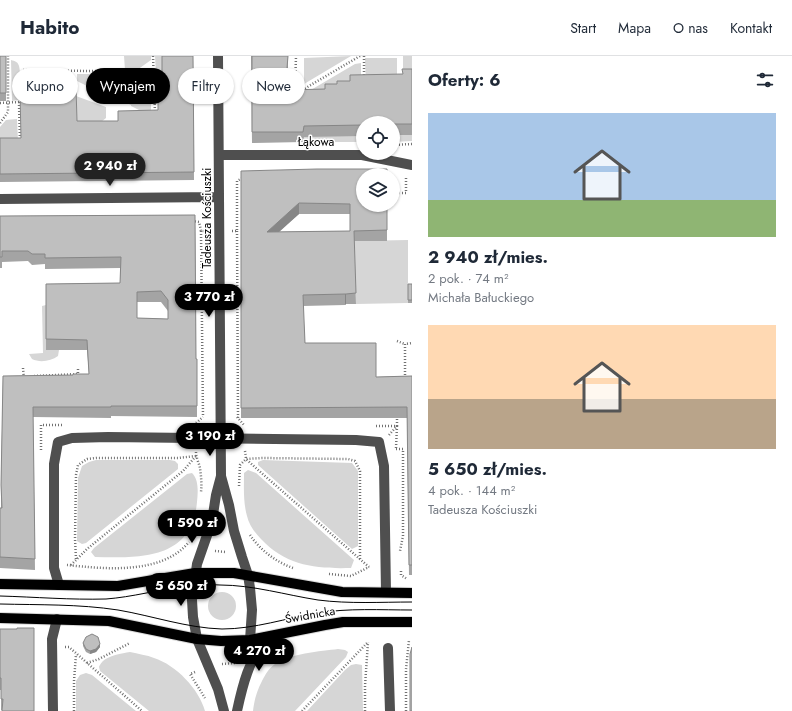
<!DOCTYPE html>
<html lang="pl">
<meta charset="utf-8">
<style>
:root{--surface:#fff;--page:#f6f6f7;--text:#1f2937;--muted:#747a83;--line:#e0e1e3;--accent:#000}
body{margin:0;font-family:Jost,sans-serif;background:var(--page);color:var(--text);height:100vh;display:flex;flex-direction:column;font-size:15px;white-space:nowrap}
*{box-sizing:border-box;margin:0}
p{font-size:13px;color:var(--muted)}
.icon{flex:none;width:22px;height:22px;fill:none;stroke:currentColor;stroke-width:2;stroke-linecap:round;stroke-linejoin:round}
.map{position:relative;flex:1;overflow:hidden}
.drawer{display:flex;flex-direction:column;background:var(--surface);width:380px}
.drawer>*{flex:none}
.guide{position:absolute;left:12px;top:12px;width:340px;height:36px;display:flex;gap:8px}
.buttons{position:absolute;left:356px;top:60px;display:grid;gap:8px}
.buttons a{display:grid;place-items:center;width:44px;height:44px;border-radius:50%;background:var(--surface);box-shadow:0 1px 3px #0004;font-size:20px}
.price{position:absolute;translate:-50% -34px;padding:0 9px;border-radius:14px;background:var(--accent);color:#fff;font-size:13px;line-height:26px;filter:drop-shadow(0 1px 2px #0008)}
.price::after{content:'';position:absolute;left:50%;top:24px;width:12px;height:9px;margin-left:-6px;background:inherit;clip-path:polygon(0 0,100% 0,50% 100%)}
.price.on{background:#222;color:#fff}
ul{padding:0;list-style:none}
li{display:grid;align-content:center;gap:8px;height:212px;padding:0 16px}
li span{display:grid;place-items:center;height:124px;border-radius:0px;color:#555}
li>.icon{margin-inline-start:auto}
span .icon{width:72px;height:72px;fill:#fffc;stroke-width:1}
li b{font-size:17px}
h2{display:flex;justify-content:space-between;align-items:center;height:48px;padding:0 16px;font-size:17px}
.pill{padding:0 14px;border-radius:18px;background:var(--surface);box-shadow:0 1px 3px #0004;font-size:14px;line-height:36px}
.pill.on{background:var(--accent);color:#fff}
header{display:flex;align-items:center;gap:24px;box-sizing:border-box;height:56px;padding:0 20px;background:var(--surface);border-bottom:1px solid var(--line)}
header strong{font-size:19px}
nav{display:flex;gap:22px;margin-inline-start:auto;font-size:14px}
main{display:flex;flex:1;min-height:0}
.map>svg:first-child{display:block}
.green{fill:#d6d6d6}
.lines{fill:none;stroke-linecap:round;stroke-linejoin:round}
.major-casing{stroke:#dbdbdb;stroke-width:12}
.path{stroke:#717171;stroke-width:2.5;stroke-dasharray:1 2;stroke-linecap:butt}
.minor{stroke:#4f4f4f;stroke-width:10}
.major{stroke:#000;stroke-width:10}
.tram{stroke:#000;stroke-width:1}
.wall{fill:#a4a4a4;fill-rule:evenodd}
.shaded-wall{fill:#868686}
.building{fill:#bfbfbf;stroke:#868686;fill-rule:evenodd}
.labels{text-anchor:middle;stroke-width:3;stroke-linejoin:round;paint-order:stroke}
.street-label{font-size:12px;fill:#000;stroke:#fff}
</style>
<header>
<strong>Habito</strong>
<nav><a>Start</a><a>Mapa</a><a>O nas</a><a>Kontakt</a></nav>
</header>
<main>
<div class="map">
<svg width="412" height="655" viewBox="0 0 412 655">
<rect width="100%" height="100%" fill="#fff"/>
<!-- green -->
<path class="green" d="M124,0h27v4l-14,10h-12z
M155,0h7v18h-6z
M351,0l-47,28v-26z
M403,0h9v24l-46,5 -1,-27h32v17h6z
M11,4c4,1 7,2 8,6 2,6 1,29 -1,34l-6,1z
M361,7v23l-57,8 51,-30z
M77,18h43c3,2 9,2 12,1h19v36l-6,2 -14,-7v-1l-41,-20 -1,2 -12,-6z
M76,40l30,11v11l-10,8h-19z
M17,63l1,22h-18v-14l6,-7z
M361,79v7h-58l1,-6z
M393,79h19v6l-19,1z
M408,184v63l-52,1 -2,-63z
M46,249v45h13l-1,6c-7,5 -18,7 -26,3l-3,-5 14,-1 -1,-47z
M96,404h74l5,1 3,3v5l-92,74 -4,1 -5,-3 1,-63 4,-12 7,-4z
M263,404l89,3 6,8v75l-6,3 -94,-84v-3z
M248,414l8,3 98,87 -3,8c-34,1 -65,-2 -90,-29 -6,-6 -12,-14 -14,-23 -4,-14 -3,-29 -3,-43z
M192,417c7,7 6,19 5,29 -5,58 -57,56 -102,55l-4,-5 3,-4 93,-74z
M208 550a14 14 0 1 1 28 0a14 14 0 1 1-28 0Z
M338,593l7,1 3,2 -2,5 -51,54h-42c1,-10 4,-21 9,-30 3,-6 7,-13 13,-17 12,-10 47,-13 63,-15z
M130,596c8,2 17,3 24,6 22,7 45,31 51,53h-56l-49,-40 -1,-4c0,-1 3,-5 4,-6 5,-5 19,-8 27,-9z
M356,608l6,1 1,46h-56l38,-41 6,-5z
M86,617l6,2 44,36h-60v-30l4,-6z"/>
<g class="lines">
<defs>
<path id="major" d="M0,528l118,2 77,-13h39l108,19 70,1
M0,562l109,3 88,18 24,2 29,-1 75,-15 18,-3h69"/>
</defs>
<!-- major casing -->
<use href="#major" class="major-casing"/>
<!-- path -->
<path class="path" d="M153,0l2,57
M364,0v21
M23,14l131,2
M295,33l1,-33
M296,33h8l56,-33
M0,47l19,-1
M0,67l8,-11v-56
M20,86l-1,-38 5,-20
M393,89l19,-1
M393,137h13v-15
M192,165l7,1 1,4 1,5h4
M201,175l2,186
M232,175h5v-50l7,-4
M237,175l1,187
M397,285l8,3
M23,312l1,11
M34,320l44,-2v-7
M405,322v-34l7,-1
M237,361l7,8
M196,367l7,-6
M376,370h21l-1,22
M389,379l8,-9v-10
M396,393h7v87l-3,15
M41,394v-25h22
M245,395l1,8 11,10 112,98
M196,396c0,6 3,11 4,16 1,8 2,16 1,24
M239,430l1,-21 6,-6 16,-1 86,1 7,2 5,10v89
M250,479c10,15 26,27 43,33
M215,495l11,1
M76,503l-1,-20 1,-64 2,-10 9,-6 9,-1h82l18,-2
M67,509c38,4 95,10 122,-23
M71,509l16,-16 96,-78 13,-15
M401,515v4l6,4
M329,518l22,2 18,-9
M65,591h4l73,64
M87,607l12,-4 31,-16
M222,608l13,-1
M195,616l-5,2 15,24
M74,655v-30l2,-27
M302,655l66,-69
M365,655v-25l3,-44
M406,655v-42l3,-29"/>
<!-- minor -->
<path class="minor" d="M218,0l3,420 8,29 5,26 8,26 6,18 2,13 2,22 -2,30
M219,99h143l50,10
M0,143l219,-2
M221,420l-5,19 -4,26 -15,43 -5,36 1,17 4,22 21,50 6,22
M59,529l-5,-17v-104l4,-22 14,-4 36,-1 248,3 23,2 5,24 2,126
M388,592l2,63
M53,655l-1,-72 5,-20
M237,655c6,-28 12,-50 29,-74"/>
<!-- major -->
<use href="#major" class="major"/>
<!-- tram -->
<path class="tram" d="M0,540c35,1 71,4 106,3 26,-2 52,-9 78,-13 12,-1 24,-2 36,-1 33,0 66,10 98,15 31,4 63,2 94,2
M0,548c39,1 79,0 118,6 35,6 69,18 104,19 33,0 64,-11 96,-16 30,-5 63,-3 94,-3"/>
</g>
<!-- wall -->
<path class="wall" d="M0,0h6v45h-6z
M193,0l1,124 -194,2v-44h21l56,-17h41l40,-11 4,-18z
M251,0h37v34l37,-1 12,-5 13,-3 53,-7 9,-5v66h-19v-12h-30v13l-59,1 -1,5 -51,1z
M241,115l146,34v36h-33l2,63h-10l-1,1 -42,1 2,37 71,34 36,-1v199h-3l-2,-157h-166zM299,158h51v17l-72,1z
M195,159l1,144h1v58l-86,-1v2l-78,-1 2,153 -35,-2v-60h1v-23l2,-109 70,-1 16,-1 -2,-24h-41v-66l74,-1v-15l-75,1v-5l-13,1 -4,-4 -26,1v6h-2v-52zM137,246h24l7,9v8l-31,-1z
M408,228h4v19h-4z
M0,573h17l-15,81h-1v-20h-1z
M83,587l17,4 -4,5 -6,2 -4,-2 -3,-6z"/>
<!-- shaded-wall -->
<path class="shaded-wall" d="M299,147v11l-32,29v-11z
M345,238h1v10l-1,1z
M100,588v3l-4,5 -6,2v-3z"/>
<!-- building -->
<path class="building" d="M0,0h6v37h-6z
M162,0h31l1,116 -194,2v-36h21l-1,-45 39,-1v-4h17l1,33h41v-10l40,-1v-18h4z
M252,0h36l-1,12 1,22 37,-1v-5h12v-3h13v-6l53,-1 -1,-5h10v55h-19v-1h-30v2l-59,1 -1,6h-51z
M317,113h70v6h-24v30h24v25l-33,1 2,62 -10,1h-1l-42,1 2,48h71v34l36,-1v189h-3l-2,-158 -166,1v-237zM299,147l51,1v27l-83,1z
M195,159l1,144h1v47h-86v1h-78l2,152 -35,-2v-49h2l-1,-23 2,-109 70,-1v-1h16l-2,-34 -41,-1v-55l74,-1 1,-26 -76,1v-4h-13l-4,-3h-26v6h-2v-41zM161,235l7,9v19l-31,-1v-26z
M408,228h4v16h-4z
M17,572h17v83h-32l1,-12h-2v-21h-1v-49h17z
M92,578l6,3 2,7 -4,5 -6,2 -4,-2 -3,-6 3,-6z
M412,591v64h-2v-57z"/>
<g class="labels">
<!-- street labels -->
<g class="street-label">
<text x="316" y="90">Łąkowa</text>
<text transform="translate(207 162) rotate(-90)" y="4">Tadeusza Kościuszki</text>
<text transform="translate(310 559) rotate(-10)" y="4">Świdnicka</text>
</g>
</g>
</svg>
<div class="buttons">
<a><svg class="icon" aria-label="locate" viewBox="0 0 24 24"><circle cx="12" cy="12" r="6"/><path d="M12 2v4M12 18v4M2 12h4M18 12h4"/></svg></a>
<a><svg class="icon" aria-label="layers" viewBox="0 0 24 24"><path d="M12 4l9 5-9 5-9-5zM3 14l9 5 9-5"/></svg></a>
</div>
<b class="price on" style="left:110px;top:131px">2 940 zł</b>
<b class="price" style="left:209px;top:262px">3 770 zł</b>
<b class="price" style="left:210px;top:401px">3 190 zł</b>
<b class="price" style="left:192px;top:488px">1 590 zł</b>
<b class="price" style="left:181px;top:551px">5 650 zł</b>
<b class="price" style="left:259px;top:616px">4 270 zł</b>
<div class="guide">
<a class="pill">Kupno</a>
<a class="pill on">Wynajem</a>
<a class="pill">Filtry</a>
<a class="pill">Nowe</a>
</div>
</div>
<section class="drawer">
<h2>Oferty: 6<svg class="icon" aria-label="filters" viewBox="0 0 24 24"><path d="M4 7h16M4 17h16"/><circle cx="9" cy="7" r="2"/><circle cx="15" cy="17" r="2"/></svg></h2>
<ul>
<li><span style="background:linear-gradient(#a9c7e8 70%,#8fb573 0)"><svg class="icon" aria-label="home" viewBox="0 0 24 24"><path d="M3 11l9-7 9 7M6 9v11h12V9"/></svg></span><div><b>2 940 zł/mies.</b><p>2 pok. · 74 m²</p><p>Michała Bałuckiego</p></div></li>
<li><span style="background:linear-gradient(#ffd9b3 60%,#b9a48a 0)"><svg class="icon" aria-label="home" viewBox="0 0 24 24"><path d="M3 11l9-7 9 7M6 9v11h12V9"/></svg></span><div><b>5 650 zł/mies.</b><p>4 pok. · 144 m²</p><p>Tadeusza Kościuszki</p></div></li>
</ul>
</section>
</main>
